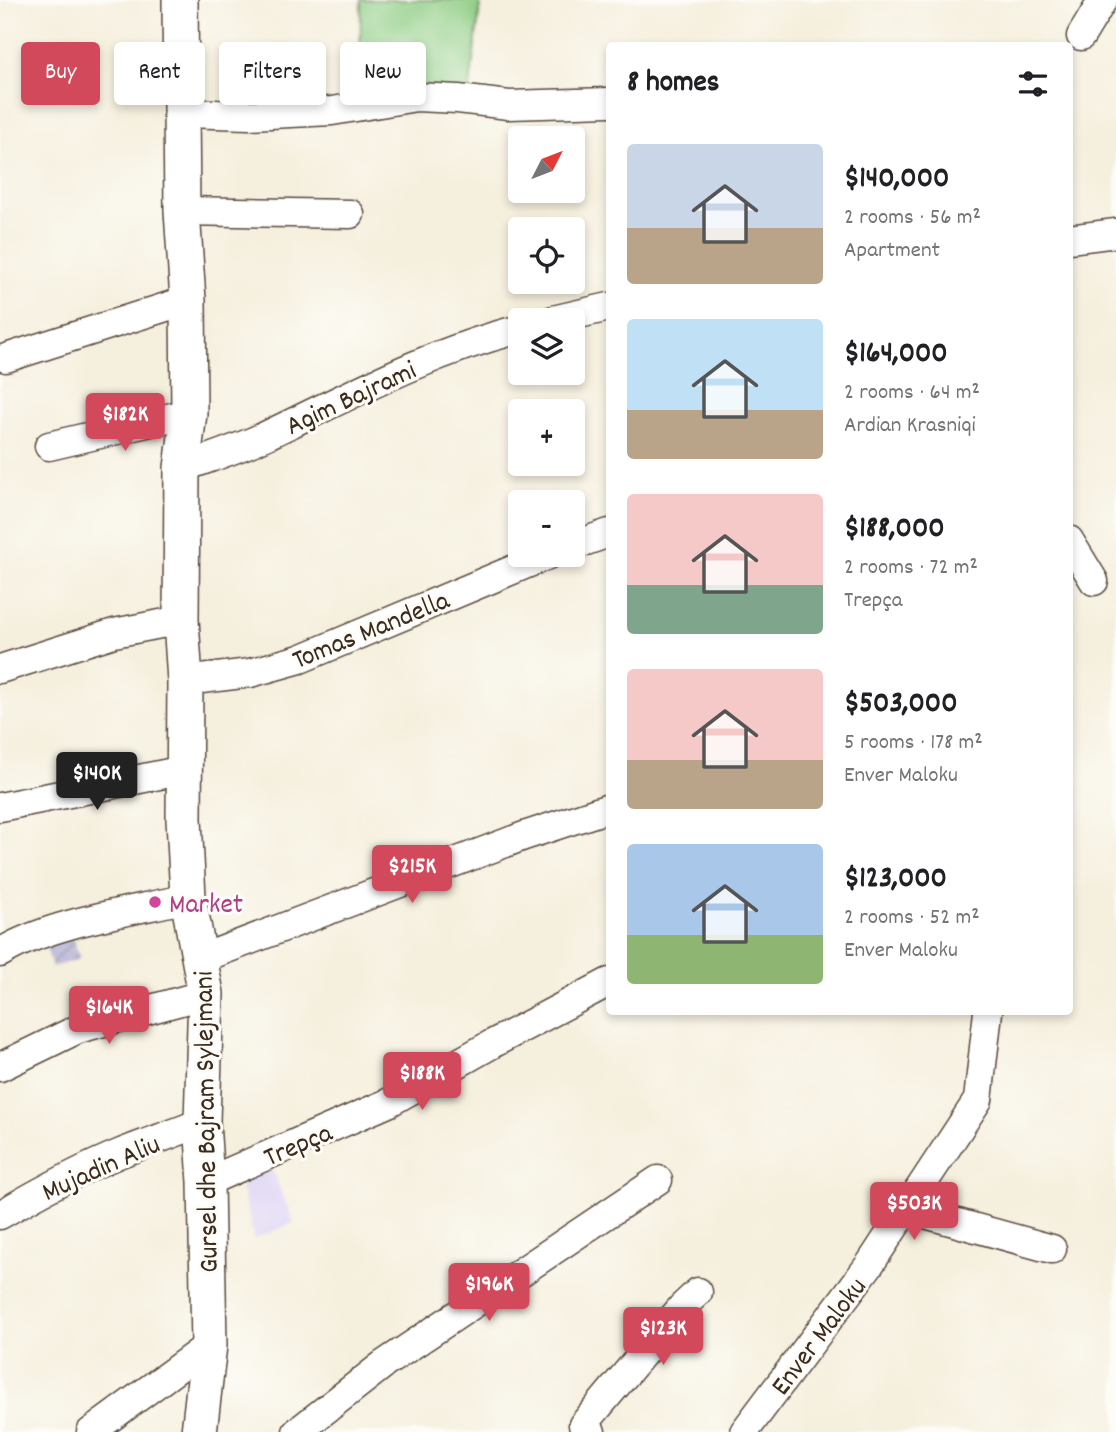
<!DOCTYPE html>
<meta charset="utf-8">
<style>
:root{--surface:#fff;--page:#f6f6f6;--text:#202124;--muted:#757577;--accent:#d1495b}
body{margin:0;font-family:Dekko,sans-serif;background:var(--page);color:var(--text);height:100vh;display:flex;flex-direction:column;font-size:26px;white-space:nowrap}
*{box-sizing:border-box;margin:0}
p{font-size:23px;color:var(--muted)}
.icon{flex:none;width:38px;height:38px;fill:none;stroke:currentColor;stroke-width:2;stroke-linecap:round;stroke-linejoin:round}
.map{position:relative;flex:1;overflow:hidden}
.details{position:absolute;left:606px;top:42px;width:467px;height:973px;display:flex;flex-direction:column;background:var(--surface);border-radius:7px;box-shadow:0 4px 10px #0003}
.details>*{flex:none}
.banner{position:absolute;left:21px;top:42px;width:480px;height:63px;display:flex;gap:14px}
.needle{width:46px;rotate:48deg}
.fabs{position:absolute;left:508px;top:126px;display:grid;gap:14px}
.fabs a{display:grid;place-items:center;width:77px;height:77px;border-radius:7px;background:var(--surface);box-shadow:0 4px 10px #0003;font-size:35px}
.price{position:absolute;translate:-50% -60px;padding:0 16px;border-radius:7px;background:var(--accent);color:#fff;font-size:23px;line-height:46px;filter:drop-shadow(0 2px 4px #0008)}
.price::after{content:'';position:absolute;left:50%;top:42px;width:21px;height:16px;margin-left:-10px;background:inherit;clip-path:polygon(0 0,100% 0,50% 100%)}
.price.current{background:#222;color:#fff}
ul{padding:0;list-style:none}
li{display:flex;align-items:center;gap:21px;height:175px;padding:0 21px}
li span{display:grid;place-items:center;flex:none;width:196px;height:140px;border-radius:7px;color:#555}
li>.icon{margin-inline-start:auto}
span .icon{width:84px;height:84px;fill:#fffc;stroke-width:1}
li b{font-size:30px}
h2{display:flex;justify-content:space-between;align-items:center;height:84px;padding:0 21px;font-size:30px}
.tag{padding:0 24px;border-radius:7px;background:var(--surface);box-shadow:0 4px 10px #0003;font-size:24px;line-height:63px}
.tag.current{background:var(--accent);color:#fff}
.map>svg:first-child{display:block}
.built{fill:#dfd5f5}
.industrial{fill:url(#industrial-furrows)}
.grass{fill:#8ccc83;stroke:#647b50;stroke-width:2}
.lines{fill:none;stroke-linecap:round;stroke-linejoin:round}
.minor-casing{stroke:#57483b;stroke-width:31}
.tertiary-casing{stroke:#57483b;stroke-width:38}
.minor{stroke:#fff;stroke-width:28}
.tertiary{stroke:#fff;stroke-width:35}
.hotel-dot{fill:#d1479c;stroke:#fdfcf7;stroke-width:2.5}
.labels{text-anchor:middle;stroke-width:6;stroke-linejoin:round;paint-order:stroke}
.street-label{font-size:28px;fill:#3b2a1e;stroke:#fdfcf7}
.hotel-label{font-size:28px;fill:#b23c85;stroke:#fdfcf7;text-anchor:start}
</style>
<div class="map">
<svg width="1116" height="1432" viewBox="0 0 1116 1432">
<defs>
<pattern id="industrial-furrows" width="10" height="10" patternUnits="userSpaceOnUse" patternTransform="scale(1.75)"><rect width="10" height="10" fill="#c3c1db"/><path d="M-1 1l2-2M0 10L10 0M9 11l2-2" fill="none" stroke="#a8a6bc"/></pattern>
</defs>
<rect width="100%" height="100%" fill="#fdfcf7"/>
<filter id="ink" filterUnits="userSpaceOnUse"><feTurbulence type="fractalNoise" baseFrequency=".0143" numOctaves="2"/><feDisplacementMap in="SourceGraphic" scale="14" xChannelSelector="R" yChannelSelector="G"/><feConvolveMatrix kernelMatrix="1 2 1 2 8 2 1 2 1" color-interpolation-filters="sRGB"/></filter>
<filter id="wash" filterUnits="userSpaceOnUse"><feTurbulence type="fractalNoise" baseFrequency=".00686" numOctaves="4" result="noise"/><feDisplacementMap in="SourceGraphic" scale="28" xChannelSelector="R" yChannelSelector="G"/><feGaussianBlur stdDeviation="1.57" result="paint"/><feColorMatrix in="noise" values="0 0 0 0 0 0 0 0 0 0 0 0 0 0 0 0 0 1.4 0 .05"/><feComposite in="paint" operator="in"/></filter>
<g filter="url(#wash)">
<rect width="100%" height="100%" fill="#f5efdd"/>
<!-- built -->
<path class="built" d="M272,1170l22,53 -40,16 -15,-61z"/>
<!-- industrial -->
<path class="industrial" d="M71,934l9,25 -28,8 -7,-23z"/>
<!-- grass -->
<path class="grass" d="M361,0h120l-12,94 -68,-2 1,-21 -42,-2z"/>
</g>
<g filter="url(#ink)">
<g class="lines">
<defs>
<path id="minor" d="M1081,36l22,-36
M181,113l68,2 83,-4 84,-14 42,2 51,6 100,-3
M182,211l168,3
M1069,239l47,-6
M553,320l56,-13
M6,358l182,-58
M49,446l140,-33
M182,468c27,-10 55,-19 81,-31 84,-40 166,-85 257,-108
M1069,540l25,41
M572,546l37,-13
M0,669l114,-36 67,-13
M185,681l65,-8 50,-14 248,-104
M0,807l184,-37
M0,953c48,-30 132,-42 188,-55
M200,959l324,-123 85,-28
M0,1067l78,-38 128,-35
M206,1182l182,-79 104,-59 117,-62
M907,1209l145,40
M0,1215c39,-23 79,-45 121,-62 27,-11 55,-20 81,-31
M91,1432l118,-87
M297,1432l87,-68 274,-184
M591,1432l-8,-7 99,-118 16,-15
M744,1432l126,-168 108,-164 10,-88"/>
<path id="tertiary" d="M180,0l2,211 6,89 1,113 -7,55 -1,152 4,61 -1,138 4,79 18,96 -4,128 4,60 3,163 -10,87"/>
</defs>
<!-- minor casing -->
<use href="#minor" class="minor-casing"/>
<!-- tertiary casing -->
<use href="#tertiary" class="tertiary-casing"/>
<!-- minor -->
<use href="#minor" class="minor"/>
<!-- tertiary -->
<use href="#tertiary" class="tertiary"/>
</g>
</g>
<!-- markers -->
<circle class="hotel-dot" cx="155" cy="902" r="7"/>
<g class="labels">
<!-- street labels -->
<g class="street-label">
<text transform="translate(350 396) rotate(-25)" y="10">Agim Bajrami</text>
<text transform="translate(370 628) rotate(-22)" y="10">Tomas Mandella</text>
<text transform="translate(204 1122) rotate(-91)" y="10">Gursel dhe Bajram Sylejmani</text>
<text transform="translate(297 1143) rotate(-23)" y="10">Trepça</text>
<text transform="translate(100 1166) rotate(-24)" y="10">Mujadin Aliu</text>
<text transform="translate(817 1335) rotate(-53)" y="10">Enver Maloku</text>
</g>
<!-- hotel labels -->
<g class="hotel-label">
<text x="169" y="912">Market</text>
</g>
</g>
</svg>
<div class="fabs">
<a><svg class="needle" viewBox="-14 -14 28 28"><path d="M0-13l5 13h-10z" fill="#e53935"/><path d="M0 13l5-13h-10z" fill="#757577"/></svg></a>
<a><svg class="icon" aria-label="locate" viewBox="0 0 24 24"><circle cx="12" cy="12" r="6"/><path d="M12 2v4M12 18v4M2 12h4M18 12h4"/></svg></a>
<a><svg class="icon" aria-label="layers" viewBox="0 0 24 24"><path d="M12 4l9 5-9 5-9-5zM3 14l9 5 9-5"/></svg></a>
<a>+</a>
<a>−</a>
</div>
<b class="price" style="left:125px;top:453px">$182K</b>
<b class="price current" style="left:97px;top:812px">$140K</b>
<b class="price" style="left:412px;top:905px">$215K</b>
<b class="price" style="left:109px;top:1046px">$164K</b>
<b class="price" style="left:422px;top:1112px">$188K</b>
<b class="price" style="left:914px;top:1242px">$503K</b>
<b class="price" style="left:489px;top:1323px">$196K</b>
<b class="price" style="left:663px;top:1367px">$123K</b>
<div class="banner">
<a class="tag current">Buy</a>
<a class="tag">Rent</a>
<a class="tag">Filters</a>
<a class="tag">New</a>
</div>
<section class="details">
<h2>8 homes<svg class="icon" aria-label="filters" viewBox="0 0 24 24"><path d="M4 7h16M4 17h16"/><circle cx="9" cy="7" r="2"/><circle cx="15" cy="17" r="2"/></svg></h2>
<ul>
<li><span style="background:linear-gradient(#c9d6e8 60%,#b9a48a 0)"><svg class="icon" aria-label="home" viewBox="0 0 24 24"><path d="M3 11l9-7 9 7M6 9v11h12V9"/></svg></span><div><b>$140,000</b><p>2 rooms · 56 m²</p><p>Apartment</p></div></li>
<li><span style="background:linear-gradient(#bfe0f5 65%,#b9a48a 0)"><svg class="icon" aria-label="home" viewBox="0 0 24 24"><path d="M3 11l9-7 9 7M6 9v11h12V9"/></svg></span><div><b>$164,000</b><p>2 rooms · 64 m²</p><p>Ardian Krasniqi</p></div></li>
<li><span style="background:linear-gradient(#f6c9c9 65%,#7fa58c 0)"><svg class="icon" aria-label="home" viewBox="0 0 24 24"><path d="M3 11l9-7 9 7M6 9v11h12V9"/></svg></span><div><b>$188,000</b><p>2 rooms · 72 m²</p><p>Trepça</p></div></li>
<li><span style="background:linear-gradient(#f6c9c9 65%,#b9a48a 0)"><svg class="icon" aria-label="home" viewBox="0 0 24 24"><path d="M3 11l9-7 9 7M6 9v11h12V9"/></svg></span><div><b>$503,000</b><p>5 rooms · 178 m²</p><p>Enver Maloku</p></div></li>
<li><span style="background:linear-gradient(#a9c7e8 65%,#8fb573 0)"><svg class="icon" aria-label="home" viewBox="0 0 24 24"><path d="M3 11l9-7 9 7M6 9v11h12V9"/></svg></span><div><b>$123,000</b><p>2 rooms · 52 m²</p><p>Enver Maloku</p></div></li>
</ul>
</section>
</div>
